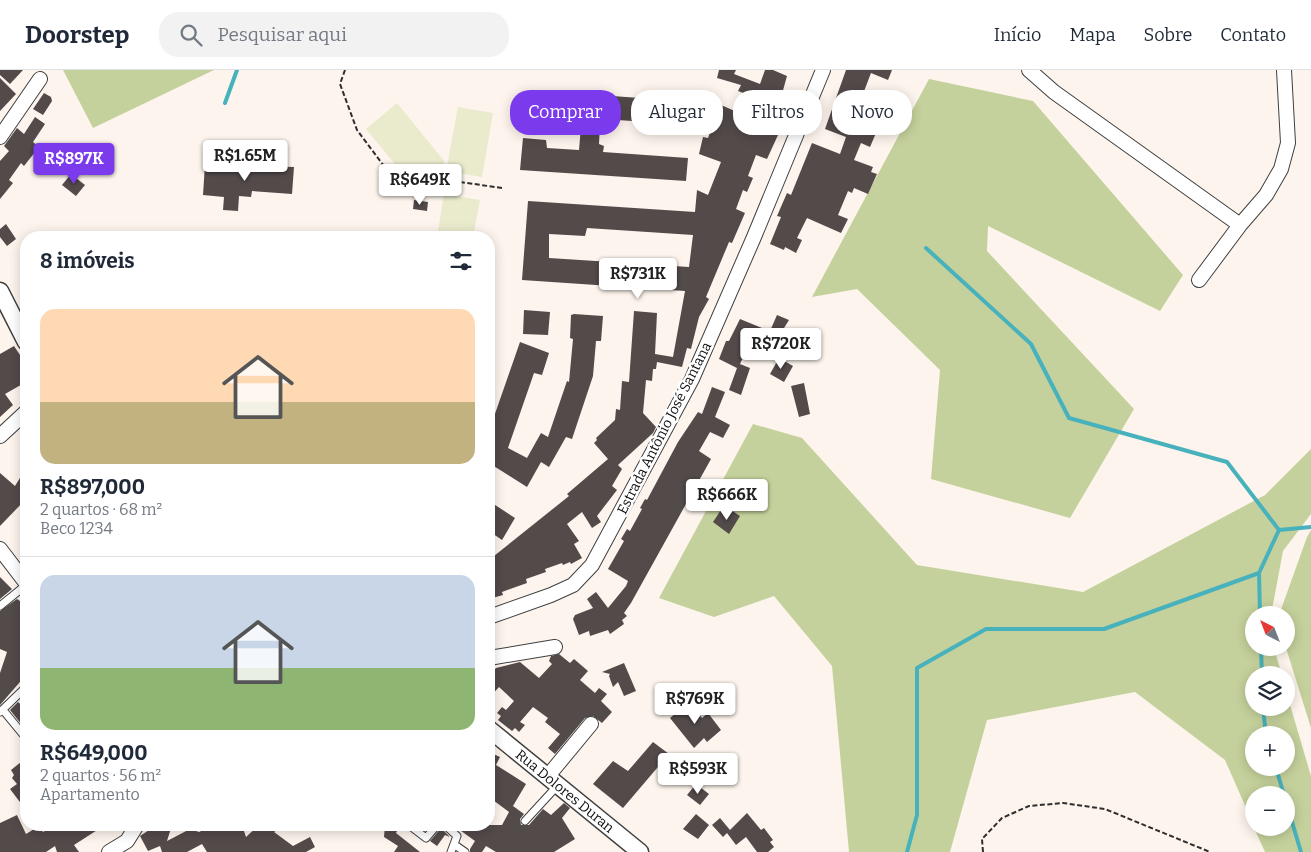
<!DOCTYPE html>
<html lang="pt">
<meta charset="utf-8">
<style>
:root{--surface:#fff;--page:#f2f2f3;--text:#1f2937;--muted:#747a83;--line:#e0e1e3;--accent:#7c3aed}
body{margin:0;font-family:Bitter,serif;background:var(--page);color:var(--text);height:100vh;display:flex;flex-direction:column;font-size:19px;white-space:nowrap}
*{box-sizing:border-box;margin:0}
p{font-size:16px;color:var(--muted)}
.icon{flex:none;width:28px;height:28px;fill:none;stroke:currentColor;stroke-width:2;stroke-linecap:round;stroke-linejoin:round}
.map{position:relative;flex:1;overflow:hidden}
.details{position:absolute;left:20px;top:161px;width:475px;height:600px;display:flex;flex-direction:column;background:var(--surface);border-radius:20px;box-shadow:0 2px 12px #0003}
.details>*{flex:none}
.guide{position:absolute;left:510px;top:20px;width:475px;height:45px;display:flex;gap:10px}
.needle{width:32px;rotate:318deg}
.fabs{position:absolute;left:1245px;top:536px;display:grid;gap:10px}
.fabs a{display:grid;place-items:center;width:50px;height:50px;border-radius:50%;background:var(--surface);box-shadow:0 2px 12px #0003;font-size:25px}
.price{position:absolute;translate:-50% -42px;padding:0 11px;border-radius:5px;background:#fff;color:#222;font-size:16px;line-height:32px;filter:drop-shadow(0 1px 2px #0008)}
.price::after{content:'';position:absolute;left:50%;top:30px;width:15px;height:11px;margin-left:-8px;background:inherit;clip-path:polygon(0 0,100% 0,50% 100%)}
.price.on{background:var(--accent);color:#fff}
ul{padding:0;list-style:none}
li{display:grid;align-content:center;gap:10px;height:265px;padding:0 20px}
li+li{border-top:1px solid var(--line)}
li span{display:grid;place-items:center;height:155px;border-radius:15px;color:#555}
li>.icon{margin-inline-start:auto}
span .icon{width:90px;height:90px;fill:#fffc;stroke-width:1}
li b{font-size:21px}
h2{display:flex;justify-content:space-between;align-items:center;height:60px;padding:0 20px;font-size:21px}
.chip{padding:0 18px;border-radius:20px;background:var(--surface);box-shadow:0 2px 12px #0003;font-size:18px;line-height:45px}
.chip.on{background:var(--accent);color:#fff}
header{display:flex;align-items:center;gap:30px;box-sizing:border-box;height:70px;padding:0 25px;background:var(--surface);border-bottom:1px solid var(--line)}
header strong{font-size:24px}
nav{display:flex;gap:28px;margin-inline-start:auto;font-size:18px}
.search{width:350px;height:45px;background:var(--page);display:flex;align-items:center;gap:12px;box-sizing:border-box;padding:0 18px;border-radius:20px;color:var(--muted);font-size:19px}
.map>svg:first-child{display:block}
.forest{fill:#c5d19c;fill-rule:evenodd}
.pitch{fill:#eaebcc}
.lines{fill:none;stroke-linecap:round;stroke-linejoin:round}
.stream{stroke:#48b2bc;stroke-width:4}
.building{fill:#534a4a;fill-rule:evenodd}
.service-casing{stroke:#3f3f3f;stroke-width:9}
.minor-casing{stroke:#3f3f3f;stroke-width:16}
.tertiary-casing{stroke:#3f3f3f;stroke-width:19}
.path{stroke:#2e2e2e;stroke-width:2;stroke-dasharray:5 2.5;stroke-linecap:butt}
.service{stroke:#fff;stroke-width:7}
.minor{stroke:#fff;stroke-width:14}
.tertiary{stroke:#fff;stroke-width:16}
.labels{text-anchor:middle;stroke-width:5;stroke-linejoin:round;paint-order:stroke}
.street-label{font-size:14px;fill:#0c0c0c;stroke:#fff}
</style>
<header>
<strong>Doorstep</strong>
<div class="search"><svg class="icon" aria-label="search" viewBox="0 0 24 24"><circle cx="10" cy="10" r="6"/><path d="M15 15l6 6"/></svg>Pesquisar aqui</div>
<nav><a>Início</a><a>Mapa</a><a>Sobre</a><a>Contato</a></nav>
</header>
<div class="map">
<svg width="1311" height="782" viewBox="0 0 1311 782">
<rect width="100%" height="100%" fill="#fdf5ed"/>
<!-- forest -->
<path class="forest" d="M63,0h151l-121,58z
M929,9l104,22 150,174 -23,36 -172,-85 -1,25 147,158 -64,109 -139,-39 9,-109 -83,-81 -45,8z
M753,354l49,14 115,127 166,27 182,-97 46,-46v65l-28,37 -12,64h-17v33h20l8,27h-28v33h32v-17l25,85v76h-46l-11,-24h32v-33h-32v31l-29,-66 -90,-68 -148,28 -37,132h-101l-17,-186 -58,-70 -60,21 -55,-19zM1254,665h32v33h-32z
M1311,460v198l-25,-80v-33h-7l28,-78z"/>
<!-- pitch -->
<path class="pitch" d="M397,33l48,59 -31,25 -48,-58z
M458,37l35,6 -11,64 -36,-6z
M444,124l36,6 -7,37h-36z"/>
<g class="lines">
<!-- stream -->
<path class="stream" d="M225,33l12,-33
M926,178l105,96 38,74 158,44 52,68
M1260,545l-1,-42 20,-43 32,-3
M1261,578l1,27
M1263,638l3,27
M1276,698l8,27
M1286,732l15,50
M907,782l10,-37v-147l69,-39h118l155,-56"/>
</g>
<!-- building -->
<path class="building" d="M0,0h23l-13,14 -10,-9z
M719,0h17l-2,4 26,10 5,-14h8l14,6 -10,36 4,2 -6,18 3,3 -11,24 -11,-4 -8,21 5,2 -6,14 -4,-2 -7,19 9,4 -13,30 -3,-1 -23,55 3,2 -10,18 -8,32 -4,-1 -5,19 -25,-5 -1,7h-3l-1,12 -6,-1 -3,33 13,14 -3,6 -35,32 4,4 -10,17 5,4 -20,26 4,6 -9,6 -10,-16 -15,12 12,17 -5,3 8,14 -11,6 -1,-2 -7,3 -1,-2 -17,6 1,3 -20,7 1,4 -25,9 1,3 -14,4v-39l80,-64 -2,-2 41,-35 -14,-16 3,-3 -1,-2 19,-18 1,-11 4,1 2,-29 7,1 5,-71 23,2 -2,41 18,3 12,-66 -163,-11 6,-79 167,11 2,-22 11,5 13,-33 -22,-8 4,-17 5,1 8,-22 -7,-3 3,-12 25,11 -2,4 18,9 9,-21 -7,-3 1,-3 -18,-7 3,-6 -24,-7zM587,158l106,7 -4,32 -140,-9v-24l36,2z
M846,0h46l-4,10 -17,-7 -13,34 4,3 -6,15 20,8 -6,14 -9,-4 -7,17 19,7 -2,5 6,2 -9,20 -14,-6 -2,5 -4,-2 -10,24 10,4 -7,14 -34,-15 -10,20 5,2 -6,13 -11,-6 -1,3 -14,-6 11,-27 -4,-1 10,-23 4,2 21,-52 28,11 6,-17 -21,-8z
M0,8l16,16 -16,17z
M543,21l152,11 -2,23 -91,-6 -2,5 -1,20 5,2 -1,6 85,6 -2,23 -166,-11 3,-32 23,2 1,8 32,2 2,-24 -39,-3z
M892,21l12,4 -10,24 -12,-5z
M44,23l7,4 1,4 -9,14 -10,-6z
M35,47l10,7 -12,18 6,5 -15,19 -3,-3 -12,17 4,3 -13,16v-38l9,-10 -5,-5 13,-18 7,6z
M205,94l89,3 -2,27 -40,-3 -1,6 -12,-1 -1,15 -15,-1 1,-13 -21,-2z
M71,104l14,11 -9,11 -14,-11z
M414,130l14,2 -1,9 -14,-2z
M6,154l10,15 -9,7 -7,-9v-8z
M524,240l26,2 -2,23 -25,-1z
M574,244l29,2 -2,25h-5l-3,35 -21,63 -6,-2 -17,30 -8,-5 -14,25 -38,-24v-32l31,-89 29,11 -7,22 -8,-2 -26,75 19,10 14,-25 7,4 19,-56 2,1 4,-43 -3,-1 1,-23z
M777,245l12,5 -10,16 -9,-5z
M740,249l22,9 -10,18 -3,-1 -9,19 10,4 -9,27 -12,-5 8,-22 -18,-9 7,-18h3z
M14,276l10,15 2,21 -21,12 8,11 -13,12v-63z
M779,288l14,8 -9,16 -14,-8z
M804,313l6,31 -11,3 -8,-31z
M712,317l13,5 -10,25 15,8 -7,13 -13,-6 -11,19 12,8 -80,144 -7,10 3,3 -5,4 2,4 -14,10 -2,-4 -18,6 -1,-5 -10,4 -6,-16 2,-4 18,-7 -6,-9 9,-7 12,16 18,-22 2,-5 -20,-12 16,-28 -3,-2 6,-10 3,2 12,-22 -2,-1 5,-9 2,1 31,-58 20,-30 4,2z
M26,398v31l-26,27v-53l15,13z
M489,431l26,17 -13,22 -13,-9z
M721,440l8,3 2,-3 9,6 -11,18 -16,-12z
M0,507l12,12 -12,10z
M17,529l9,6v6l-6,10 6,3v51l-26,30v-32l7,-21 -7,-3v-38z
M559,584l11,9 4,-4 14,12 -8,9 15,13 4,-5 8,6 -6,7 11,11 -10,11 -9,-7 -8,2 -30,36 -7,-6 12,-14 -15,-12 3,-4 -15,-11 -13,15 5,3 -6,7 -4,-4 -3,3 -14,-11 3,-4 -4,-3 5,-6 4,3 8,-9 -15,-14 -10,11v-22l7,-8 24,-6 19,16 13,-14 -3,-3 2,-5z
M624,593l12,28 -12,5 -6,-14 -5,5 -4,-11 1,-2 -8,-2z
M18,632l8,7v21l-16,-20z
M689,632l13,16 6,-5 13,17 -14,12 -3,-4 -10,10 -24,-30z
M653,672l16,12 -46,54 -30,-24 20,-23 15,10z
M489,682l11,5 -4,8 30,19 -16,27 3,-5 11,8 -4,5 1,6h8l14,-16 8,6 13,-12 6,5 -8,10 13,21 -21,13h-58l-10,-6 -4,6h-12v-3l5,-8 -22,-16h49l7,-13 -20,-15z
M26,688v52l-16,-21 7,-5 -5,-6 2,-3 -3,-5z
M696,714l13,10 -9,11 -13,-10z
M747,743l14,17 3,-2 9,12 -3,2 4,5 -6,5h-11l-11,-15 -10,8 -9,-12 -4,4 -11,-12 8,-7 10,12z
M696,744l13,11 -11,14 -15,-10z
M17,745l9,19 13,-8 4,6 12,-7h50l-31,20 5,7h-22l-2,-6 -9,6h-46v-29z
M147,755h25l-5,16 23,-12 9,3 15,-7h28l4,12 13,-12h25l-10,7 19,14 17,-9 5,10 -9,5h-99l-5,-8 -15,8h-25l-2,-6 -12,5 -8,-15 9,-6z
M385,755h15l-4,8 24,19h-26l4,-6 -14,-9z
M441,758l9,9 -5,-2 -8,11 -7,-5z"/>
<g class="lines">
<defs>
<path id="service" d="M0,536l26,-21
M3,640l23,28
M0,642l26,-25
M489,677l7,-12
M525,751l34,-37
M409,755l17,13 11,-13
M445,755l12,11 -6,16
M455,775l10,7"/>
<path id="minor" d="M1029,0l25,22 186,133
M0,67l40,-58
M1199,210l41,-55 26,-30 15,-26 7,-26 -4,-73
M0,366l26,-24
M0,479l26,34
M489,547l62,-22 22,-10 19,-20 100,-186 62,-142 69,-167
M489,588l66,-11
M548,706l43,-52
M109,782l18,-11 10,-16"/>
<g id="tertiary">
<path d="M0,221l26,51"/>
<path id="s1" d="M489,659l151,123"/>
</g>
</defs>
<!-- service casing -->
<use href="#service" class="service-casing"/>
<!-- minor casing -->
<use href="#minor" class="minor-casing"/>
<!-- tertiary casing -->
<use href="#tertiary" class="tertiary-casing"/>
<!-- path -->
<path class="path" d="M345,0l-5,14 17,46 47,63 15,-1 20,-13 63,9
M983,782l-1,-13 20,-21 27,-12 34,-3 42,6 105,43"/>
<!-- service -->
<use href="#service" class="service"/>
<!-- minor -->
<use href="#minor" class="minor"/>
<!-- tertiary -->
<use href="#tertiary" class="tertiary"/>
</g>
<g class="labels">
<!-- street labels -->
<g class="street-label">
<text transform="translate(664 358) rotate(-63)" y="5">Estrada Antônio José Santana</text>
<text dy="5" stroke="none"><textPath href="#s1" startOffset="98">Rua Dolores Duran</textPath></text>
</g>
</g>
</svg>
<div class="fabs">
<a><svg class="needle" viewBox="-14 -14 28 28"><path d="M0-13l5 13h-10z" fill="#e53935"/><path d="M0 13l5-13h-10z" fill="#747a83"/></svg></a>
<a><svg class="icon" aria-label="layers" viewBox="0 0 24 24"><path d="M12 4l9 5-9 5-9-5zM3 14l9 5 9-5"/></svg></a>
<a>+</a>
<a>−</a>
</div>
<b class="price" style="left:245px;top:112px">R$1.65M</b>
<b class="price on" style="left:74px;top:115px">R$897K</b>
<b class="price" style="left:420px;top:136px">R$649K</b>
<b class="price" style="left:638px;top:230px">R$731K</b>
<b class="price" style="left:781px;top:300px">R$720K</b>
<b class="price" style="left:727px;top:451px">R$666K</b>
<b class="price" style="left:695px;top:655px">R$769K</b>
<b class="price" style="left:698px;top:725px">R$593K</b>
<div class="guide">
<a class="chip on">Comprar</a>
<a class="chip">Alugar</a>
<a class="chip">Filtros</a>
<a class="chip">Novo</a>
</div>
<section class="details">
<h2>8 imóveis<svg class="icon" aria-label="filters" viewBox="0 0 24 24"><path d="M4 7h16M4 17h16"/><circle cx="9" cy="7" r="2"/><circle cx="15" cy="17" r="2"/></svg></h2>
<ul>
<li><span style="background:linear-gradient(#ffd9b3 60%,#c2b280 0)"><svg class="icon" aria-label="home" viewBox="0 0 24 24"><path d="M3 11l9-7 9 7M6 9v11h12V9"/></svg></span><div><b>R$897,000</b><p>2 quartos · 68 m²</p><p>Beco 1234</p></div></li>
<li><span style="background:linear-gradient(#c9d6e8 60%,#8fb573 0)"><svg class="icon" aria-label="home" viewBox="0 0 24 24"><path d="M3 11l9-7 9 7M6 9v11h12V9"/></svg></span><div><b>R$649,000</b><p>2 quartos · 56 m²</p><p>Apartamento</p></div></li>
</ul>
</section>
</div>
